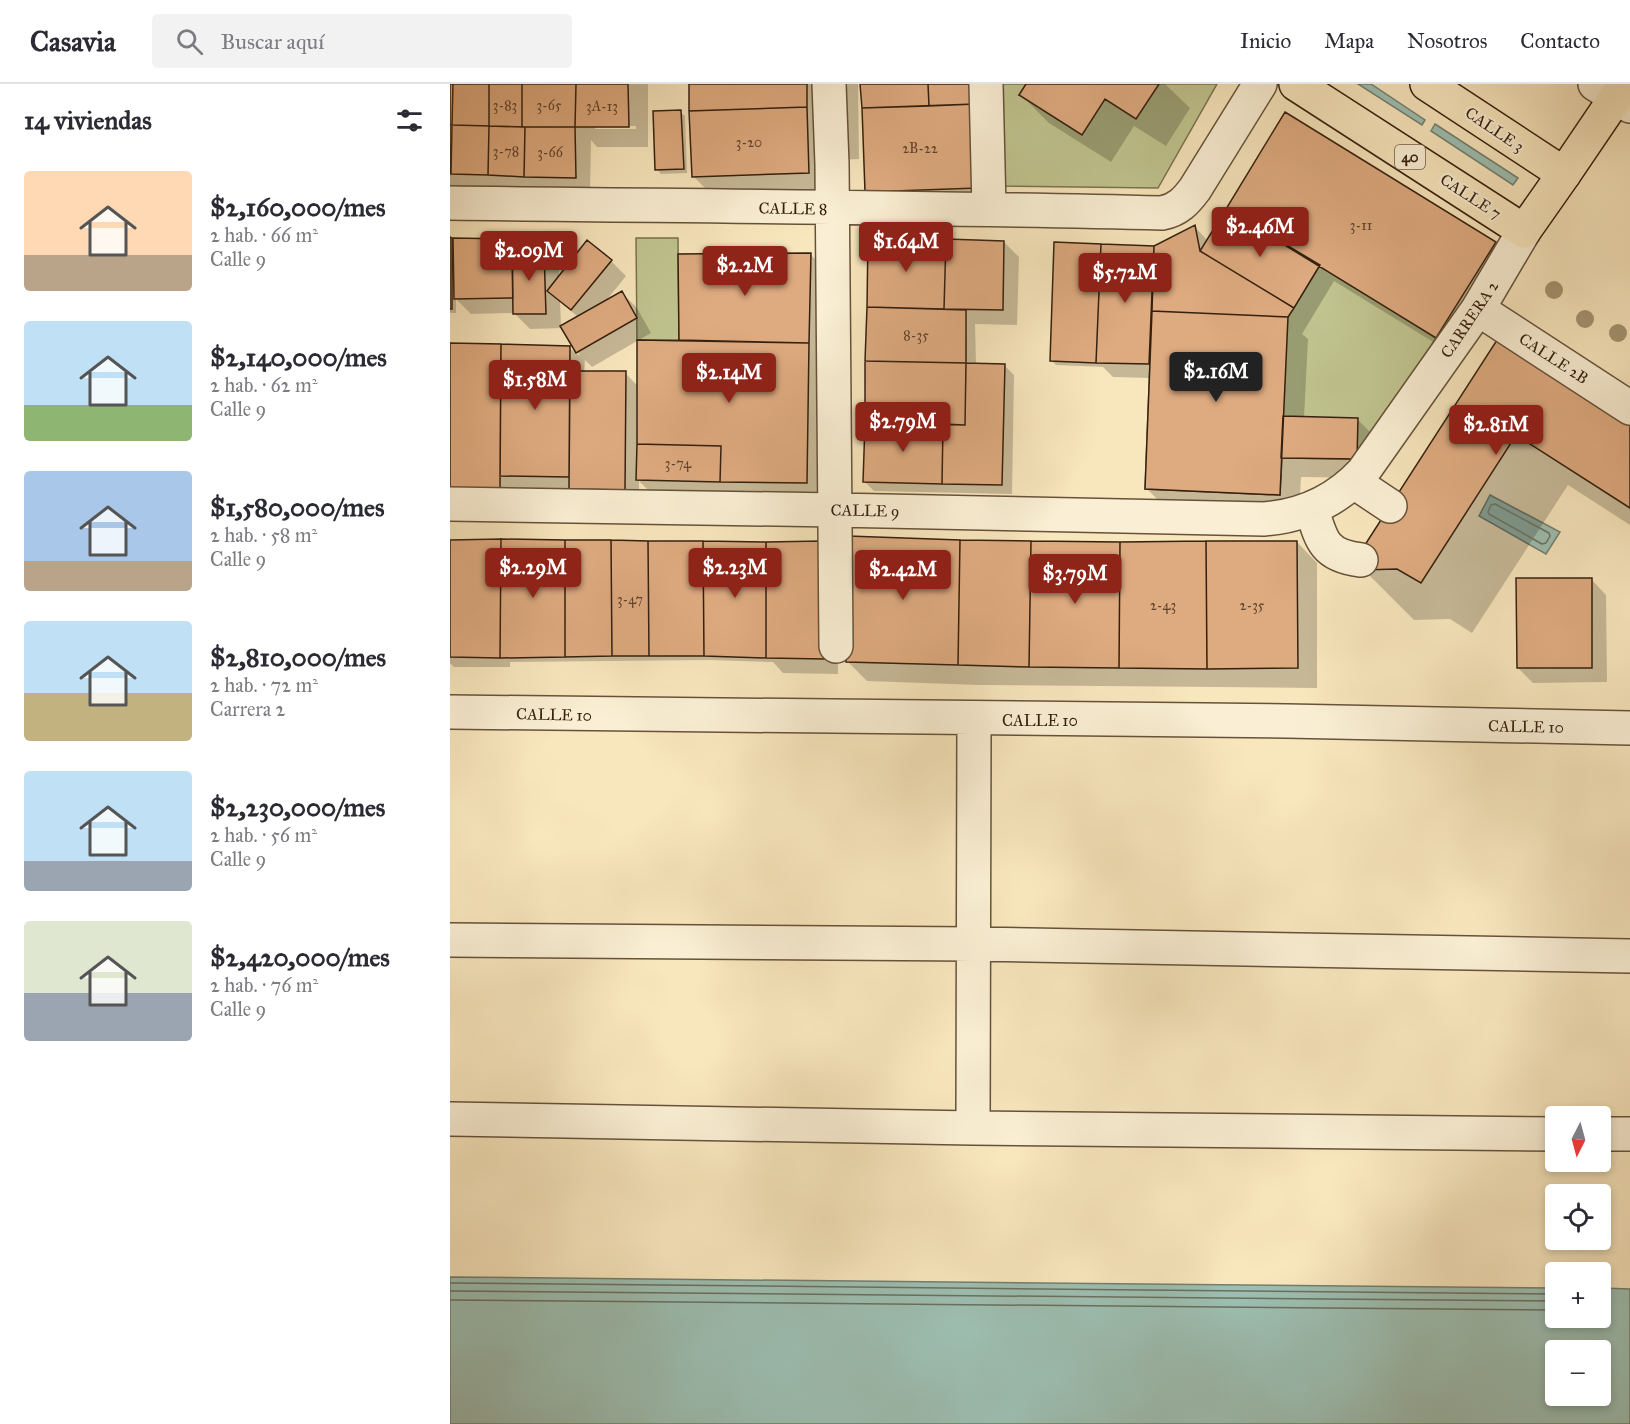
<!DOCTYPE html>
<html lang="es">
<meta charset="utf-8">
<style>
:root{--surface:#fff;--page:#f2f2f3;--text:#2b2b33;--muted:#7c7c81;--line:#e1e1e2;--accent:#8f2418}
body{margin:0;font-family:"IM FELL Great Primer",serif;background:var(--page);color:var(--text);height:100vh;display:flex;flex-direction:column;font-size:22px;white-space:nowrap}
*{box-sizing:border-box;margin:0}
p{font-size:20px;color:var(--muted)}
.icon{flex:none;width:33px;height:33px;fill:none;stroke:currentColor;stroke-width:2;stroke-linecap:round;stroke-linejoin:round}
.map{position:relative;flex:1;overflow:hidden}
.side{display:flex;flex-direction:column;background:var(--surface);width:450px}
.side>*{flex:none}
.needle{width:39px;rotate:186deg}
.tools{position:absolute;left:1095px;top:1022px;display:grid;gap:12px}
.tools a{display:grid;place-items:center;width:66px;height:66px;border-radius:6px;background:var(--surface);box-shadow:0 3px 9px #0003;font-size:30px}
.price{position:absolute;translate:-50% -51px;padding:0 14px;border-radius:6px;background:var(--accent);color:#fff;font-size:20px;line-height:39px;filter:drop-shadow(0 2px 3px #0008)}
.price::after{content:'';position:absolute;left:50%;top:36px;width:18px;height:14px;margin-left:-9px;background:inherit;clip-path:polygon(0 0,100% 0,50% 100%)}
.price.selected{background:#222;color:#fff}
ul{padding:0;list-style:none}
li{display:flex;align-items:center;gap:18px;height:150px;padding:0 24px}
li span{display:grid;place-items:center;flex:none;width:168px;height:120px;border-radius:6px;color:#555}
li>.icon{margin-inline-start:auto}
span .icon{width:72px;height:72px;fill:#fffc;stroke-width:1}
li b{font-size:26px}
h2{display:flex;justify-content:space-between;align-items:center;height:72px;padding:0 24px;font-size:26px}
header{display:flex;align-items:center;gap:36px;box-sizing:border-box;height:84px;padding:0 30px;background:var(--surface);border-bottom:2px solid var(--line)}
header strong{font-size:28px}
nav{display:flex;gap:33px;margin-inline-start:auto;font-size:21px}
.search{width:420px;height:54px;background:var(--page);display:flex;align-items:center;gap:15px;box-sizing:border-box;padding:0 21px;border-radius:6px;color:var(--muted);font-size:22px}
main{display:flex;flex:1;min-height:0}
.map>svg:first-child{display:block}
.green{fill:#c0c48f;stroke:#7a724e;stroke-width:1.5}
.water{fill:#9dbfb2;stroke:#737f70;stroke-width:1.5;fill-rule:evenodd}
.shadow{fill:#0003;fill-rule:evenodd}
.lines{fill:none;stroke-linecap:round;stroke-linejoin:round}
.shore{stroke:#697060;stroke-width:1.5}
.building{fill:#deaa80;stroke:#35200e;stroke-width:1.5}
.minor-casing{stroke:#66523a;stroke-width:36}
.major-casing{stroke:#35200e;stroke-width:36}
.highway-casing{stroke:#35200e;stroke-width:36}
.minor{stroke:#faefd4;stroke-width:33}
.major{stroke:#f8e6bd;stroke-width:33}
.highway{stroke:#f8e6bd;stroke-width:33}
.tree{fill:#a49472}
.labels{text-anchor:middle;stroke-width:4.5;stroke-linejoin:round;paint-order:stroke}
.number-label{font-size:14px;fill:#5f422a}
.shield{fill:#faefd4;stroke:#705e49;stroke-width:1.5}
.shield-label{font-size:15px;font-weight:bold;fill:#35200e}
.street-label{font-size:16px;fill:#35200e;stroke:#faefd4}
</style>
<header>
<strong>Casavia</strong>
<div class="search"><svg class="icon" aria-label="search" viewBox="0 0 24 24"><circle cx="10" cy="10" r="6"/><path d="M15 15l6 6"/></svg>Buscar aquí</div>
<nav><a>Inicio</a><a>Mapa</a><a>Nosotros</a><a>Contacto</a></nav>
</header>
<main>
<section class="side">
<h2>14 viviendas<svg class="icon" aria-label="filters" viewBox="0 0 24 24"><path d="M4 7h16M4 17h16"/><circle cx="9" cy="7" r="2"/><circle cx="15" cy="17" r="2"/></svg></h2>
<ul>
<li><span style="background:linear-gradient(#ffd9b3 70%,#b9a48a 0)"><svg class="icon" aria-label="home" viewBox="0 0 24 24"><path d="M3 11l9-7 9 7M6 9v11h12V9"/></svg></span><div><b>$2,160,000/mes</b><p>2 hab. · 66 m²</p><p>Calle 9</p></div></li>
<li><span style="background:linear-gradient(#bfe0f5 70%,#8fb573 0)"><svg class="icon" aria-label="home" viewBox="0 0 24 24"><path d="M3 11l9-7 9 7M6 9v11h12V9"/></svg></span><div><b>$2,140,000/mes</b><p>2 hab. · 62 m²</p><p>Calle 9</p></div></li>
<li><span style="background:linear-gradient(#a9c7e8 75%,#b9a48a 0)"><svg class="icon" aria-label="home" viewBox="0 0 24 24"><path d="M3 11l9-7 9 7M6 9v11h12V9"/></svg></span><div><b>$1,580,000/mes</b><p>2 hab. · 58 m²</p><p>Calle 9</p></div></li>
<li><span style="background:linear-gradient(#bfe0f5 60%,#c2b280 0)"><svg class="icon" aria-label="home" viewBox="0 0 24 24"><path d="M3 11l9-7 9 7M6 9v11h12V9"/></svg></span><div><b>$2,810,000/mes</b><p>2 hab. · 72 m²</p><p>Carrera 2</p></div></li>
<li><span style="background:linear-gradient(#bfe0f5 75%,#9aa5b1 0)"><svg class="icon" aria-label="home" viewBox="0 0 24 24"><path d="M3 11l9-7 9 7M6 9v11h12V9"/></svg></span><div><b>$2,230,000/mes</b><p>2 hab. · 56 m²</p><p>Calle 9</p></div></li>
<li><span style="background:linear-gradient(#dfe7d0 60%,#9aa5b1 0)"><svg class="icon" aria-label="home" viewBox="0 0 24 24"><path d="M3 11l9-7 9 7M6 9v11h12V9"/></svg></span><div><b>$2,420,000/mes</b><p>2 hab. · 76 m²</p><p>Calle 9</p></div></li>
</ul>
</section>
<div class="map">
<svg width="1180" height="1340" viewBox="0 0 1180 1340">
<rect width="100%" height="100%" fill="#f8e6bd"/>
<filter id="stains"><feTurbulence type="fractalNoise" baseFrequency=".00333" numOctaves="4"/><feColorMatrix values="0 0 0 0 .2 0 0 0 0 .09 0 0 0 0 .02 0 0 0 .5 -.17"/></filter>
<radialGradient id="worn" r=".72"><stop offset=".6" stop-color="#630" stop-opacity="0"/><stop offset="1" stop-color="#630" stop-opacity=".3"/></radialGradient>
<!-- green -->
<path class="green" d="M544,0h32l-7,11 86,4 31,19 23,-34h58l-59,104 -161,-2z
M186,154h42l1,102h-42z
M870,181l116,73 -79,121 -75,-1 -2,37 -135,-6 7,-178 136,6z"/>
<!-- water -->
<path class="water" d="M908,0h13l54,36 -3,5z
M985,40l83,54 -5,7 -82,-54z
M1040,411l70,37 -14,22 -67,-38z
M0,1193l1105,11 1,29h44l1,-29 29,1v135h-1180zM1106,1266h44v45h-44z"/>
<!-- shadow -->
<path class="shadow" d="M0,0h198v63h-51l-6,-7 -1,53 -140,-5zM145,42h41v3h-41z
M240,0h168l1,75 -23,1 1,41 -115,4 -29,-29z
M412,0l141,50 3,82 -140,-25z
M578,0h137l25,24 -24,38 -32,-20 -23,36 -62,-39 -28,-28z
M230,28l5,4 2,57 -26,1 -4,-5z
M745,143l13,14 287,2 20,20 -59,93 -122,-75 -32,53 6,5 -4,79 53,1 20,20 -1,39 -75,-1 -2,37 -133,-6 -20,-20 4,-110 -37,-1 -10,-10 -47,-2 -4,-4 3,-117 100,3z
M419,154l135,4 15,15 -2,68 -42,-1 1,41h28l10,10 -2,119 -138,-3 -10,-10z
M0,155l5,3 56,-2 12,12h20l16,15v11l52,-17 15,15 -21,26 17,-9 15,15 14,25 -59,34 -7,-7 -1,13h41l13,13 45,-44 -3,-3 130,-85 29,29 -17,214 -169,-2 -14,-14v23l-189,15v-174l119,3 11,8 -17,-28 -33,1 -16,-16 -43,1 -15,-15v14h-6zM110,217l18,16 -17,10z
M1048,258l132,85v98l-62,-40 -96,148 -22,-14 -36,1 -51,-51z
M400,453l270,7 177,-2 20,21v125l-338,-3 -112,-4 -20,-20z
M0,457l387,17 1,116 -55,-1 -10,-11 -64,-2 -199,2v5h-56l-4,-4z
M1141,495l15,16 1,87 -74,1 -15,-15z"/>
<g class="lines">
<!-- shore -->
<path class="shore" d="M1045,420l54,29 1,3 -4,7 -4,1 -53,-30 -1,-2 3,-7z
M0,1199l1106,11
M0,1207l1106,10
M0,1216l1106,10"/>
</g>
<!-- building -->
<path class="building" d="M0,0h3l-1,41h-2z
M3,0h36v42l-37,-1z
M39,0h33v43l-33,-1z
M72,0h54l-1,43h-53z
M126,0h52l1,43h-54z
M239,0h118v23l-118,4z
M410,0h68l1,22 -67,2z
M478,0h47v20l-46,2z
M576,0h133l-23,35 -31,-20 -23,36 -63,-40z
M525,20l3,84 -113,4 -3,-84z
M357,23l2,66 -117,4 -3,-66z
M231,26l3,59 -29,1 -2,-59z
M835,28l211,130 -60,96 -210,-129z
M0,41h2l-1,49h-1z
M2,41l37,1 -1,49 -37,-1z
M39,42l36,1 -1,50 -36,-2z
M75,43h50l1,51 -52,-1z
M776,125l94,56 -26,43 -94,-57z
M745,141l5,26 94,57 -6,9 -136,-6 2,-65z
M0,153l2,1v71h-2z
M418,153l78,2 -2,70 -77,-2z
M3,154l59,1 1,59 -59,1z
M496,155l58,2 -1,69 -59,-1z
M137,156l25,20 -41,50 -24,-19z
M604,158l47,2 -5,119 -46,-2z
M651,160l53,2 -5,118 -53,-1z
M94,166l2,64h-33l-1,-63z
M361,169l-2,90 -130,-3 -1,-86z
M172,207l15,27 -61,35 -16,-27z
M417,223l99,3v53l-101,-2z
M702,227l136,6 -8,178 -135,-6z
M187,256l172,3 -2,140 -87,-1 1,-36 -84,-2z
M1047,256l133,85v83l-114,-73 -95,148 -24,-14 -35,1 -1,-19z
M0,259l51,1 -1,145 -50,1z
M51,260l69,2 -1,131 -69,-1z
M415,277l101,2 -1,62 -100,-2z
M516,279l39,1 -3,121 -60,-1 1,-60 22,1z
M120,287h56l-1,119 -56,-1z
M833,332l75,2 -1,41 -76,-1z
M415,339l78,1 -1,60 -79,-2z
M187,360l84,2 -1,36 -84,-2z
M398,452l112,4 -2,125 -112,-3z
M51,455l64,1v117l-65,1z
M51,455l-1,119 -50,-1v-117z
M115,456h46l1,116 -47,1z
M161,456l37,1 1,115h-37z
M510,456l71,1 -2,126 -71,-2z
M198,457h55l1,115h-55z
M253,457l63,1v116l-62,-2z
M372,457l2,118 -58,-1v-116z
M581,457l89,1 -1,126 -90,-1z
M756,457h91l1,127 -91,1z
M756,457l1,128 -88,-1 1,-126z
M1066,494h76v90h-75z"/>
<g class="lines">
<defs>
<path id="minor" d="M379,0l3,80 4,482
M536,0l3,124
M1145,0l35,22
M0,119c237,3 475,4 712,10 16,-3 24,-12 33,-24l65,-105
M1028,225l152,99
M904,398l36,24
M0,420l385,6 429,9c39,-3 72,-18 99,-47l115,-163 46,-78
M862,425c9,32 13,47 49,51
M0,628l837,9 343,7
M524,635l-1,409 583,6
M0,856l524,4 656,12
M0,1035l523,9
M1150,1050h30"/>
<path id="major" d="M1114,90l61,-90"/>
<path id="highway" d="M846,0l228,147 40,-57 -137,-90"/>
</defs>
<!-- minor casing -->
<use href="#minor" class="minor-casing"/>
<!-- major casing -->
<use href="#major" class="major-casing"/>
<!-- highway casing -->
<use href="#highway" class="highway-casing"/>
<!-- minor -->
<use href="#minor" class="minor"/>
<!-- major -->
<use href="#major" class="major"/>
<!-- highway -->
<use href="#highway" class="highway"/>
</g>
<!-- trees -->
<g class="tree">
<circle cx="1104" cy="206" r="9"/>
<circle cx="1135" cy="235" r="9"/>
<circle cx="1168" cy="249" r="9"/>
</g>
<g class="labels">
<!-- number labels -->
<g class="number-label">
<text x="55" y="26">3-83</text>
<text x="99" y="26">3-65</text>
<text x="152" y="27">3A-13</text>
<text x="299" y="63">3-20</text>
<text x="470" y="69">2B-22</text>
<text x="56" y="72">3-78</text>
<text x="100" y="73">3-66</text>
<text x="911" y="146">3-11</text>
<text x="466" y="256">8-35</text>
<text x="228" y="384">3-74</text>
<text x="180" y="520">3-47</text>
<text x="713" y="526">2-43</text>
<text x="802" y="526">2-35</text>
</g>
<!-- shield labels -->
<rect class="shield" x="945" y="61" width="30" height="24" rx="4.5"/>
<g class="shield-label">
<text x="960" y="78">40</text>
</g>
<!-- street labels -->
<g class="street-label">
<text transform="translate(1045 45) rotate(34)" y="6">CALLE 3</text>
<text transform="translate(1021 112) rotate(33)" y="6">CALLE 7</text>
<text transform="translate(343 124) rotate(1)" y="6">CALLE 8</text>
<text transform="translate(1019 235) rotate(-56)" y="6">CARRERA 2</text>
<text transform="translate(1104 274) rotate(33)" y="6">CALLE 2B</text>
<text transform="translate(415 426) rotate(1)" y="6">CALLE 9</text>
<text transform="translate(104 630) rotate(1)" y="6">CALLE 10</text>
<text x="590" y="642">CALLE 10</text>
<text transform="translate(1076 642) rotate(1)" y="6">CALLE 10</text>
</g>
</g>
<rect width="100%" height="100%" filter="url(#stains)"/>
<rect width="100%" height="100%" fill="url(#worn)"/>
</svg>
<div class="tools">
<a><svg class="needle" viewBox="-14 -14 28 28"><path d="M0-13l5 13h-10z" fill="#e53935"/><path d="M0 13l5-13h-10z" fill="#7c7c81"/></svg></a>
<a><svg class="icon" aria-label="locate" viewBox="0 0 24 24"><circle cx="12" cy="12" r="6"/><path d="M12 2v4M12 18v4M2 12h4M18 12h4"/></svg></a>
<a>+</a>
<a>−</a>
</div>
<b class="price" style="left:810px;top:174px">$2.46M</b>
<b class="price" style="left:456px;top:189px">$1.64M</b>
<b class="price" style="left:79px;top:198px">$2.09M</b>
<b class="price" style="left:295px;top:213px">$2.2M</b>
<b class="price" style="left:675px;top:220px">$5.72M</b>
<b class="price selected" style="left:766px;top:319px">$2.16M</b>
<b class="price" style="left:279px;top:320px">$2.14M</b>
<b class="price" style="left:85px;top:327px">$1.58M</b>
<b class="price" style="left:453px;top:369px">$2.79M</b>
<b class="price" style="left:1046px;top:372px">$2.81M</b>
<b class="price" style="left:83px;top:515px">$2.29M</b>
<b class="price" style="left:285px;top:515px">$2.23M</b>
<b class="price" style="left:453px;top:517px">$2.42M</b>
<b class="price" style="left:625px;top:521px">$3.79M</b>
</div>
</main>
